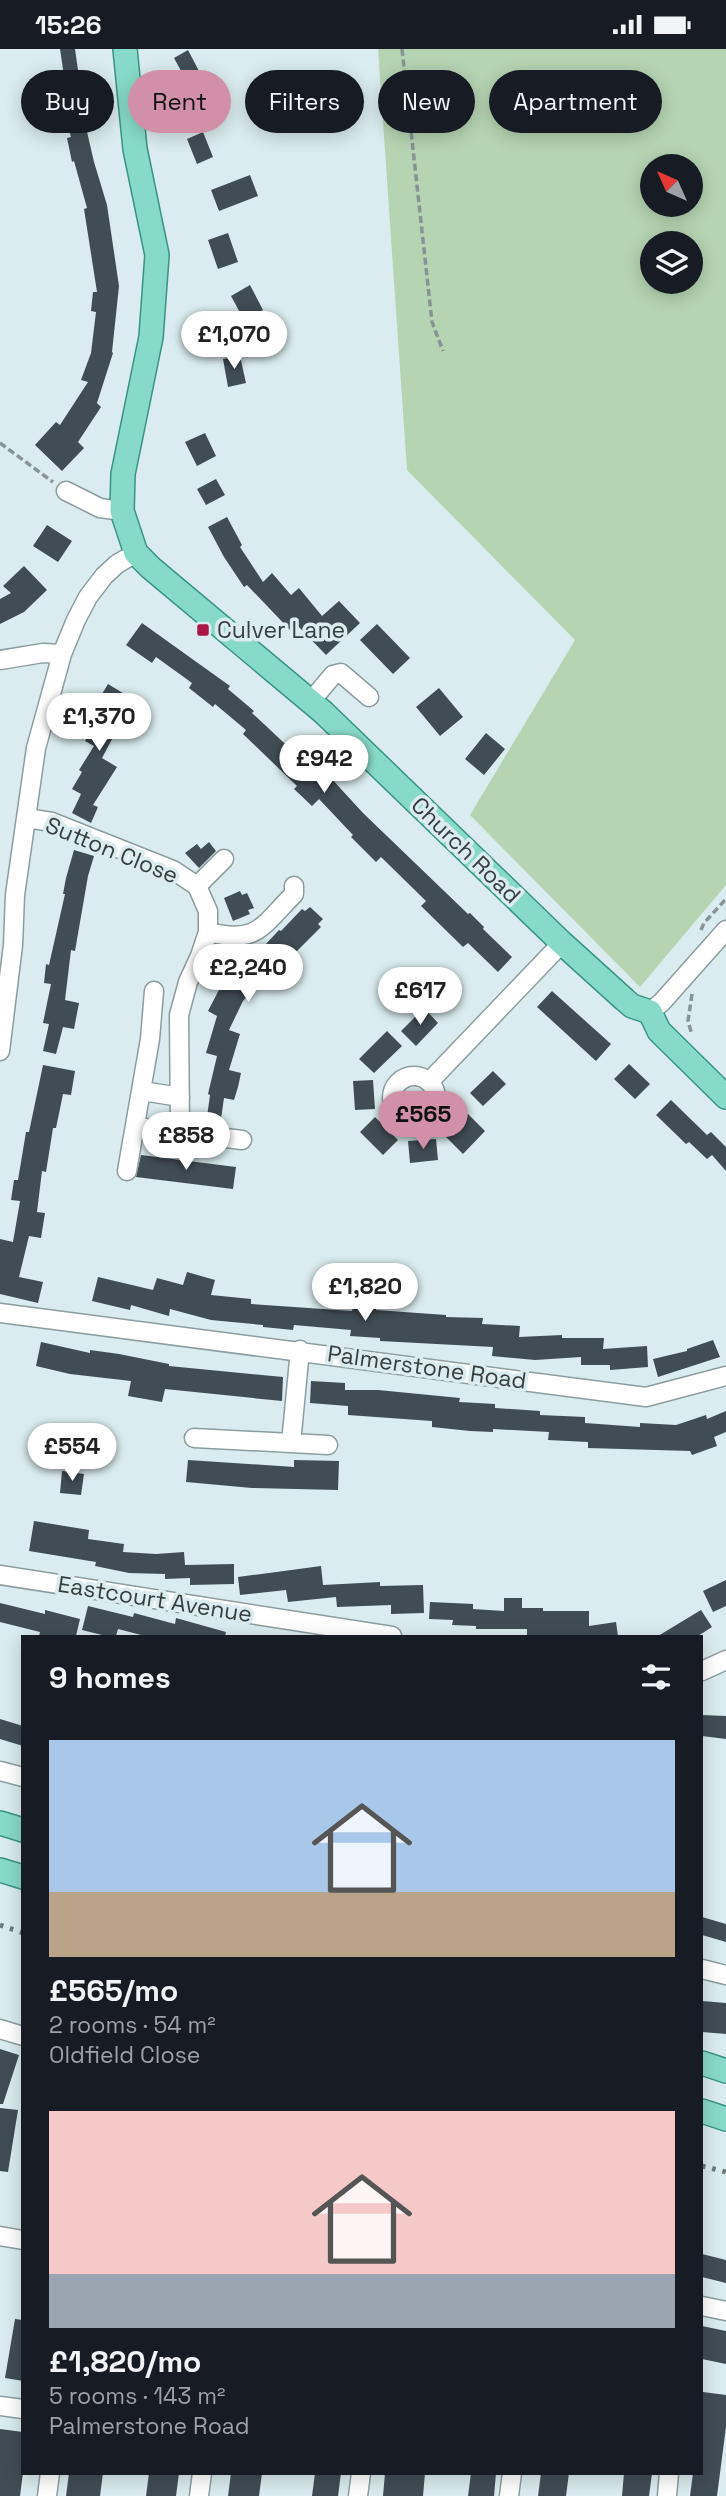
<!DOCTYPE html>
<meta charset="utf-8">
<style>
:root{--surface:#171b24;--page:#20242c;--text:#f1f3f6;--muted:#9ea1a6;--accent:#d190a7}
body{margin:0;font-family:"Space Grotesk",sans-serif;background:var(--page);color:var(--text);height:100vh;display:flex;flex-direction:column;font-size:26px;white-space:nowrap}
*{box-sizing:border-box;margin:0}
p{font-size:23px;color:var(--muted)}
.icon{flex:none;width:38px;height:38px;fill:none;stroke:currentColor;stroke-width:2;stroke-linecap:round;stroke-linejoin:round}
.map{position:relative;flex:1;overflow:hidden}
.details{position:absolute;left:21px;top:1586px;width:682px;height:840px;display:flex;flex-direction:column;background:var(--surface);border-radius:0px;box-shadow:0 4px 18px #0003}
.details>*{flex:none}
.banner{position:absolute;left:21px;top:21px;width:684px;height:63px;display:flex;gap:14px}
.needle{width:46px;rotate:315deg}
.fabs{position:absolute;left:640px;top:105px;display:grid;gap:14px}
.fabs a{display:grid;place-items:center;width:63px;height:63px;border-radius:50%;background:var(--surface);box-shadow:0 4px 18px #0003;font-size:35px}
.price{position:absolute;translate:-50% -60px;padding:0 16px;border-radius:24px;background:#fff;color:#222;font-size:23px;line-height:46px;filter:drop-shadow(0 2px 4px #0008)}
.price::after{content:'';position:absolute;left:50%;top:42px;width:21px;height:16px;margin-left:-10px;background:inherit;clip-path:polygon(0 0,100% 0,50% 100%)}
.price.on{background:var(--accent);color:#111}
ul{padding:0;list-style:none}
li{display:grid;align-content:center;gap:14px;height:371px;padding:0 28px}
li span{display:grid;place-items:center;height:217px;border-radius:0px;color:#555}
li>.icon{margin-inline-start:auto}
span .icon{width:126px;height:126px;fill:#fffc;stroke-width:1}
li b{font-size:30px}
h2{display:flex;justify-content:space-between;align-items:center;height:84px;padding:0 28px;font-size:30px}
.tag{padding:0 24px;border-radius:32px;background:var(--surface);box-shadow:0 4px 18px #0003;font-size:24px;line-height:63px}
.tag.on{background:var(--accent);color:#111}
.status{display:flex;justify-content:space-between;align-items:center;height:49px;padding:0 35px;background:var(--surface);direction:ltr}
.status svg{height:19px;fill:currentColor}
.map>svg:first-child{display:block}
.green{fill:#b5d4b2;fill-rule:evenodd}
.building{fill:#414d55}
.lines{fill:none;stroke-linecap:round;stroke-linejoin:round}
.minor-casing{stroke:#8b9d9f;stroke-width:21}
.major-casing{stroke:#389481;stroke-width:26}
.path{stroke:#879395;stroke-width:3.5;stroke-dasharray:7 3.5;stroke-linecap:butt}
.minor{stroke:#fff;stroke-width:18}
.major{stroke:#88dac8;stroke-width:23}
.rail{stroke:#6e797b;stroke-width:5;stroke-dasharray:3.5 7;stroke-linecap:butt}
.poi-dot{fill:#aa1646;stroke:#daecef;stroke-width:2.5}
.labels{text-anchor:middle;stroke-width:7;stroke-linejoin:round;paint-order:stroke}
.poi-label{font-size:23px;fill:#373e3f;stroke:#daecef;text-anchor:start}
.street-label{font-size:23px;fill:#373e3f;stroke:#daecef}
</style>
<div class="status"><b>15:26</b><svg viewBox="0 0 49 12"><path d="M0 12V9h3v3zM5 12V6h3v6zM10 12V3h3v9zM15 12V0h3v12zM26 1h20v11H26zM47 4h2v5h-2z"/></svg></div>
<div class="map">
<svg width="726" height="2447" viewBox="0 0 726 2447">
<rect width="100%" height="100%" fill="#daecef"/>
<!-- green -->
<path class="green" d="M378,0h348v836l-86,102 -170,-172 105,-175 -168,-170zM653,117h38v39h-38zM653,194h38v39h-38z"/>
<!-- building -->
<path class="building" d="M60,0h15l5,35 -3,1 11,37 -3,1 9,39 13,43 12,81 -7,66 1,1 -16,50 4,4 -23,35 6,6 -22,23 -27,-26 21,-23 4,3 28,-43 -7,-2 10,-27 5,-41 -5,-1 2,-19h4l-13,-83 3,-1 -13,-47 -2,1 -5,-24 4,-1 -11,-39 7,-2z
M188,1l12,23 -14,7 -12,-22z
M197,40l7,19 -21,8 -7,-18z
M203,83l10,25 -16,7 -10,-25z
M250,126l8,21 -39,15 -8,-21z
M228,184l10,29 -20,7 -10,-29z
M250,236l13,25 -19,10 -13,-24z
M240,307l6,27 -18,4 -5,-28z
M205,384l11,23 -19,10 -12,-24z
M216,430l9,16 -19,10 -9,-16z
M227,468l15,28 -2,2 23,35 9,-9 19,22 8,-7 23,28 17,-15 21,22 -34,32 -28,-29 -7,5 -44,-46 -3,2 -20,-30 -16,-30z
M47,476l25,16 -14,21 -25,-16z
M24,517l23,24 -23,22 -24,12v-25l11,-6 -8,-7z
M142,574l88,63 -2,3 26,22 -2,2 61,57 6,-5 44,48 105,101 2,-1 14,14 -1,2 29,28 -14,15 -30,-29 -5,4 -42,-41 5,-5 -45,-44 -5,5 -25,-25 2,-2 -34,-36 -7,7 -18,-17 3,-3 -54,-52 3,-4 -31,-26 -2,3 -24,-19 3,-5 -36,-26 -4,6 -26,-18z
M377,575l33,34 -17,16 -33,-34z
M108,635l23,14 -17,28 4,2 -16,30 15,9 -24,38 5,2 -7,16 -19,-10 9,-19 -9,-5 10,-17 -3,-2 15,-24 -9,-5 16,-27 -8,-5z
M439,639l24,29 -23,19 -24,-29z
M486,684l19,16 -21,26 -19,-16z
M209,793l7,9 -17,17 -14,-15 12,-9 4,5z
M74,801l20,6 -6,20 -13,75 -4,-1 -6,50 14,3 -5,26 -11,-2 -7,27 -13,-3 6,-27 -6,-1 8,-39 -7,-1 2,-19 3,1 16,-71h-2l3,-16z
M240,842l2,4 5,-2 7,15 -6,2 2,4 -17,7 -9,-23z
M310,858l13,12 -5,5 3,3 -42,42 -5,-5 -31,37 -14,29 11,4 -11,36 12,3 -3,14 -4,13 -10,-2 -4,28 -14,-2 4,-29 -2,-1 9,-38 -11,-3 11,-37 -9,-5 13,-25 24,-30 6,4 28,-30 2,1 21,-22 3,2z
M552,942l59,53 -15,17 -59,-54z
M424,959l14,15 -22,23 -15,-15z
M387,982l15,15 -28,27 -15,-14z
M629,1015l21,20 -15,15 -21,-20z
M43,1016l32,6 -4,24 -8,-1 -7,34h-3l-7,44 -4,-1 -5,41 8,1 -4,25 -12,-2 -10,41 24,5 -5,21 -38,-9v-55l13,3 7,-41 -9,-1 3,-20h4l8,-48h3z
M493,1022l13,13 -23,22 -13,-13z
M373,1031l2,29 -20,1 -2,-29z
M671,1051l36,35 4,-3 15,15v24l-14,-16 -5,4 -18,-17 -3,2 -30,-29z
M468,1065l17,17 -22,23 -17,-17z
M375,1068l23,23 -15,15 -23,-23z
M436,1090l2,21 -28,3 -2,-22z
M141,1106l95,12 -3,22 -97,-12z
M187,1223l28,8 -4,15 40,4v5l101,7 1,-6 23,2v3l70,5v2l37,1 -1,6 38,2 -1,11 43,-2v3h42l-1,11 44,-3 1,21 -38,3v-5h-29v-8l-46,3 -43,-4 1,-9 -113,-6v-3l-30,-2 1,-6 -57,-5 -1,5 -30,-3v-2l-52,-5 -41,-11 -1,7 -38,-11 -1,5 -38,-9 6,-24 55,13 4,-12 26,7z
M713,1291l7,17 -62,20 -5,-18 34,-8v-2z
M41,1293l49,11v-3l29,4 50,10v2l114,11 -1,24 -117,-12 -3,13 -34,-6 3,-15 -61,-7 -34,-8z
M311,1332l34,2v7h33l82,8 -1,4 36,2v4l45,3v4l45,2v6l55,4v-4l36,2 30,-10 1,4 19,-8v21l-12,5 3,9 -25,9 -2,-4 -102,-3v-6l-40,-2 1,-8 -56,-3v3l-23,-1 -38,-4v-6l-84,-6v-9l-38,-3z
M188,1411l106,7v-7l45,1 -1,29 -86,-2 -66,-6z
M62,1422l22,3 -3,21 -21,-2z
M34,1472l55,9 -1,9 36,5 -1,8 33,2 28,-2 1,13 49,-1v20l-44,1v-7l-25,1v-5l-36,-1 -34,-7 1,-4 -67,-11z
M321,1517l2,19 57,-3v4l43,-1 1,28 -33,1v-9l-54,2 -1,-10 -48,5 -2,-12 -46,5 -2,-18z
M726,1531v26l-13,6 -10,-21z
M504,1549h18v10h21v3h46v15l27,-4 2,14h-91v-7h-51v-3l-24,-1 1,-5 -24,-1 1,-17 43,2v5l31,2z
M0,1554l45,11v-4l35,9 -4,17h-37l1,-4 -40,-10z
M88,1557l45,11 1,-4 41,11 1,-6 50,14 -1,4h-80l-27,-7 -2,7h-10l-24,-6z
M701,1561l11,17 -14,9h-40z
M702,1666l24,1v23l-24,-3z
M0,1670l23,7v20l-23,-7z
M702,1868l24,7v18l-24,-7z
M702,1952l24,2v31l-24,-2z
M0,2000l19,6 -16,49h-3z
M0,2059l18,2 -10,62 -8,-1z
M702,2205l24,6v23l-24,-6z
M15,2270l8,1v61l-18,-3z
M702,2277l24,5v33l-24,-5z
M703,2343l23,3v32l-9,69h-27l3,-23h9z
M0,2380l23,3v41l-3,23h-20z
M69,2424h34l-3,23h-34z
M149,2424h30l-3,23h-30z
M231,2424h31l-3,23h-31z
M315,2424h26l-3,23h-26z
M385,2424h40l-2,23h-40z
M471,2424h25l-2,23h-26z
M541,2424h28l-3,23h-28z
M624,2424h28l-3,23h-27z"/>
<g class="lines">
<defs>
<path id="minor" d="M66,442l34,17 22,3
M0,611l43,-7 19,1
M311,652l22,-26 8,-2 28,24
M26,769l26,4 121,48 24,16 11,25v21l-8,24 -12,26 -9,33 1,116
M197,837l27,-27
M208,883c50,12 53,-5 86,-38v-8
M650,963l12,-10 64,-72
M0,1002l13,-106 2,-50 21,-147 26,-94 14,-34 12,-23 16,-21 13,-12 19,-11
M392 1049a22 22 0 1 1 44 0a22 22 0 1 1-44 0Z
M429,1033l133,-139
M142,1042l38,6
M145,1079l97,12
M127,1122l23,-132 4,-48
M0,1264l646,84 80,-21
M194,1389l97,5 9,-93
M291,1394l37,2
M0,1526l392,61
M702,1622l24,-11
M0,1722l23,6
M702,1920l24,6
M0,1980l23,7
M0,2187l23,4
M702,2257l24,5
M0,2357l23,3
M47,2447l3,-23
M199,2447l3,-23
M358,2447l3,-23
M509,2447l3,-23
M667,2447l2,-23"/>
<path id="major" d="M125,0l10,100 22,106 -6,82 -28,137 -1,37 14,42 15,15 172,144 239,231 63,57 7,6 18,6 9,19 67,66
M0,1774l23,7
M0,1821l23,7
M702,2014l24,8
M702,2062l24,8"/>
</defs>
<!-- minor casing -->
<use href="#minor" class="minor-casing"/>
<!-- major casing -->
<use href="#major" class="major-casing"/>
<!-- path -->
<path class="path" d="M402,0l30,273 11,29
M0,394l53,39
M701,881l3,-7 22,-24
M692,945l-4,27 4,14"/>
<!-- minor -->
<use href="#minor" class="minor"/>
<!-- major -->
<use href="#major" class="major"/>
<!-- rail -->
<path class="rail" d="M0,1876l23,8
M702,2117l24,6"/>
</g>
<!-- markers -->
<rect class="poi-dot" x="196" y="574" width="14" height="14" rx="3.5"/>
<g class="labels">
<!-- poi labels -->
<g class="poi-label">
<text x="217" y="589">Culver Lane</text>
</g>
<!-- street labels -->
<g class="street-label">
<text transform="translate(112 801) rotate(22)" y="8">Sutton Close</text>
<text transform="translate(466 801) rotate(44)" y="8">Church Road</text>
<text transform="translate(427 1318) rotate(8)" y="8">Palmerstone Road</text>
<text transform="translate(155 1550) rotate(9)" y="8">Eastcourt Avenue</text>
</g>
</g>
</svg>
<div class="fabs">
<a><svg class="needle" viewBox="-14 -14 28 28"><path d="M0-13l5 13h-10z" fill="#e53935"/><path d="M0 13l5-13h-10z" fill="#9ea1a6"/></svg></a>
<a><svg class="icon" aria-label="layers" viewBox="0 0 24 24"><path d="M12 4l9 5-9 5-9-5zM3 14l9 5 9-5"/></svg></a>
</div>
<b class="price" style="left:234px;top:322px">£1,070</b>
<b class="price" style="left:99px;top:704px">£1,370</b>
<b class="price" style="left:324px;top:746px">£942</b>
<b class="price" style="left:248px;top:955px">£2,240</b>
<b class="price" style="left:420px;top:978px">£617</b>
<b class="price on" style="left:423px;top:1102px">£565</b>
<b class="price" style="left:186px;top:1123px">£858</b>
<b class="price" style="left:365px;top:1274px">£1,820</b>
<b class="price" style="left:72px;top:1434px">£554</b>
<div class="banner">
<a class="tag">Buy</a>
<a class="tag on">Rent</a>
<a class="tag">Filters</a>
<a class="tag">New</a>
<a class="tag">Apartment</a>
</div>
<section class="details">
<h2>9 homes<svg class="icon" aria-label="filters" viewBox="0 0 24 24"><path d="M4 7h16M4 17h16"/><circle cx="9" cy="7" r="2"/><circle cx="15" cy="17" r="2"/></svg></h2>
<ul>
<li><span style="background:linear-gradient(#a9c7e8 70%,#b9a48a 0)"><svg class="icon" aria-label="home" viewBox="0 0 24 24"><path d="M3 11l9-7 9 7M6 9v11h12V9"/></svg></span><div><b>£565/mo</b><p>2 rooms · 54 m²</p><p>Oldfield Close</p></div></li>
<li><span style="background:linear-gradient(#f6c9c9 75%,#9aa5b1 0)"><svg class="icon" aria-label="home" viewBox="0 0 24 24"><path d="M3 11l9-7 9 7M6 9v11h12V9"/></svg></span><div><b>£1,820/mo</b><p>5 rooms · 143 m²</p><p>Palmerstone Road</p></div></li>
</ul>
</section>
</div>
